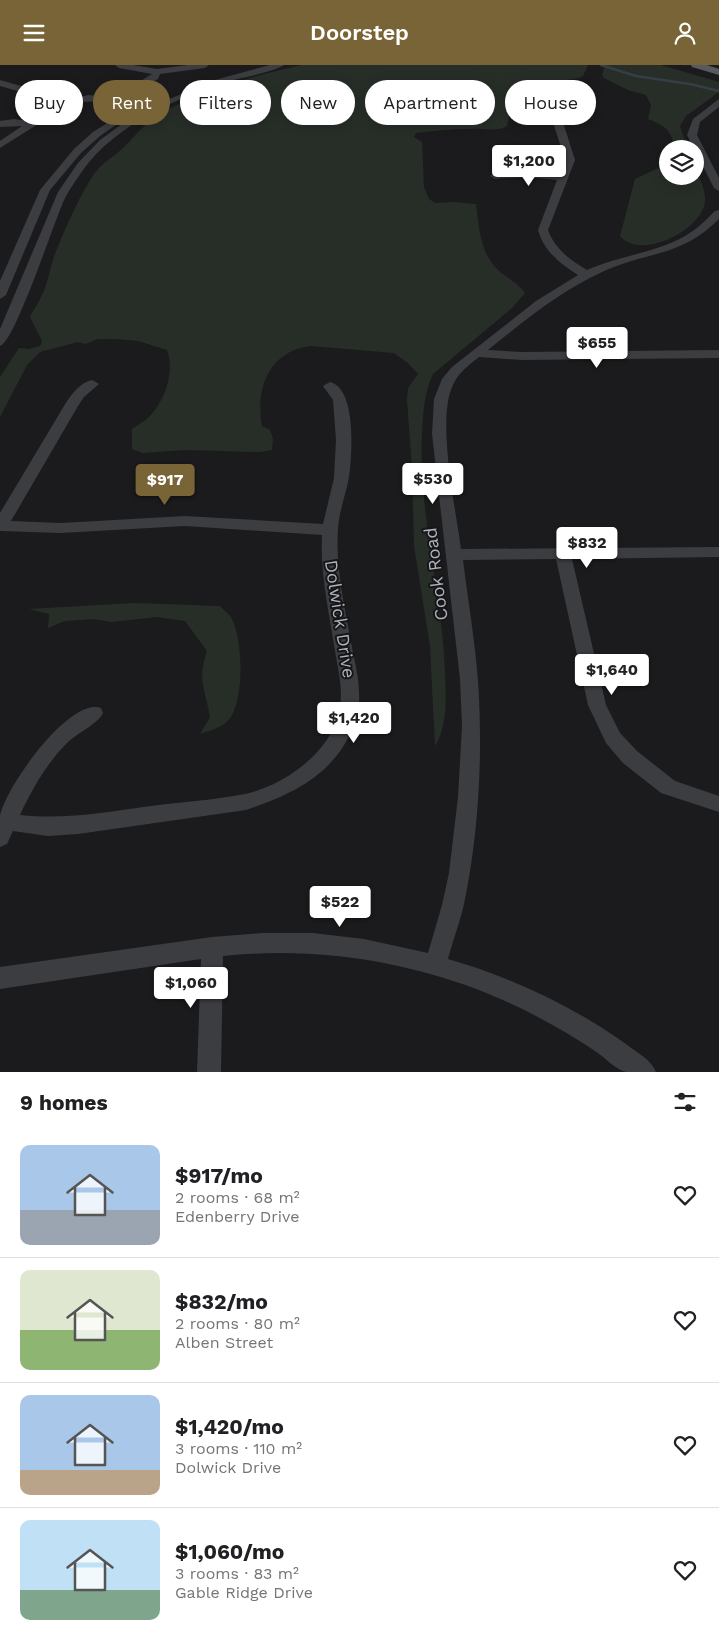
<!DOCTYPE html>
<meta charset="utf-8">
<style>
:root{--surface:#fff;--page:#f2f2f2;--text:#202124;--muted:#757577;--line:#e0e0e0;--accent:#786436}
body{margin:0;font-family:"Work Sans",sans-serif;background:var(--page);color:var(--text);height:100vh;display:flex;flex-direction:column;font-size:19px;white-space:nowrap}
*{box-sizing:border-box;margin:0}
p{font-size:16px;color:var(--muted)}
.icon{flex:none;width:28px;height:28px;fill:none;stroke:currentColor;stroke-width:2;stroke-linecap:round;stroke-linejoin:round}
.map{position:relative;height:1007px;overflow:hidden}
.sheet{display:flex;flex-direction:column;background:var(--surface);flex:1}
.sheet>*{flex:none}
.top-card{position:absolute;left:15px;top:15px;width:690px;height:45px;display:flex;gap:10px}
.tools{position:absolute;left:659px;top:75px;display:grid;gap:10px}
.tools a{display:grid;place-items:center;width:45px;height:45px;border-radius:50%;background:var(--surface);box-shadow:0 2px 12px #0003;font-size:25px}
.price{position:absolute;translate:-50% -42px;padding:0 11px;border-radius:5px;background:#fff;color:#222;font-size:16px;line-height:32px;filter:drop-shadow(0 1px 2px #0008)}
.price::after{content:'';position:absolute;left:50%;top:30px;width:15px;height:11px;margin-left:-8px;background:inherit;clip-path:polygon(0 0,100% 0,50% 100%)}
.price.current{background:var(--accent);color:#fff}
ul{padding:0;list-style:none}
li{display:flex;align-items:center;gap:15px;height:125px;padding:0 20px}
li+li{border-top:1px solid var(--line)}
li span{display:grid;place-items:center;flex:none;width:140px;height:100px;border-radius:10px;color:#555}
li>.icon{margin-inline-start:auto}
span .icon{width:60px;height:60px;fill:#fffc;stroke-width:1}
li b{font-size:21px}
h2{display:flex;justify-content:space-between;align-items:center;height:60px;padding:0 20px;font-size:21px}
.chip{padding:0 18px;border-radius:22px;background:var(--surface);box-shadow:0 2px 12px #0003;font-size:18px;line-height:45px}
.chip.current{background:var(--accent);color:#fff}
header{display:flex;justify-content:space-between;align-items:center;height:65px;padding:0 20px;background:var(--accent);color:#fff;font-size:22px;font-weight:600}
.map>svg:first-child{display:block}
.green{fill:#272e28}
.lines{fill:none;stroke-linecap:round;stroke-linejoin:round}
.stream{stroke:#353d45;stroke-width:2.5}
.minor{fill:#3c3d41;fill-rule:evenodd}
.major{fill:#585a60;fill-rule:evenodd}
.labels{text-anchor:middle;stroke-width:4;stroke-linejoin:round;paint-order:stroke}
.street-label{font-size:18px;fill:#aeb2bb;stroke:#161618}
</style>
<header><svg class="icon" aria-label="menu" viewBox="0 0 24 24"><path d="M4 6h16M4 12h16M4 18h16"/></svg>Doorstep<svg class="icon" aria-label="person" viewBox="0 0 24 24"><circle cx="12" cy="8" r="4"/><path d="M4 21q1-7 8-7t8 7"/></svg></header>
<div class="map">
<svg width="719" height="1007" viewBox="0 0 719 1007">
<rect width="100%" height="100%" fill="#1b1b1d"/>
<!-- green -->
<path class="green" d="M302,0h286l-5,11 -5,2 -41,7 -14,12 -16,9 3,5 -3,15c-10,6 -27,2 -39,3 -17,0 -34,2 -52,4l-2,4 8,5 2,45 5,12 6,4 19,-1 22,2c3,23 4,49 22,66 10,9 19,12 27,23l-13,15 -79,66c-9,19 -10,39 -11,60 -4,80 20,158 23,238 1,25 3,53 -10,74l-5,-100 -16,-100 -2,-78 -5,-68 1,-12 10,-14 -10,-11 -14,-10 -83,-7c-42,5 -56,42 -49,80l8,4 3,9 -1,11 -12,2 -76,-2 -41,3 -11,-4v-20c5,-4 12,-7 17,-12 16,-17 26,-44 18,-67l-29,-9 -22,-2h-18l-13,5 -7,-2 -38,10 -13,13 -27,52v-40l19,-29 10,1 11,-3 2,-5 -12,-24c4,-8 8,-13 11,-20 6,-10 9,-29 13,-40 9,-24 24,-58 38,-80 8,-13 19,-18 30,-28 11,-10 18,-21 30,-29 40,-29 102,-44 150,-55z
M605,0h56l58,17v10l-33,24 -6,10 8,23h-13c-4,-19 -9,-23 -27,-30l3,-14 -5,-10 -18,-5 -24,-12 -2,-3z
M667,99l1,12h27v-9c4,9 11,24 10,34 -2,29 -65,60 -85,35l15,-57z
M133,538l87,3c3,4 8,7 11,11 12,22 13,76 1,98 -6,12 -21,15 -32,19l10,-17c-5,-29 -13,-37 -3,-66l-22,-30 -28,-4 -46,5 -17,-3 -29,2 -17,7 1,-14 -20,-5z"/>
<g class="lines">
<!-- stream -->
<path class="stream" d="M601,0l35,11 54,8 29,7"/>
<!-- minor -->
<path class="minor" d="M115,0h18l24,4 31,-4h21l-4,3 -45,6 -2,5 -34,19 31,7 60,-25 55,-15h14c-8,6 -42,13 -54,16 -50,15 -115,44 -147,89 -6,9 -13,18 -18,28 -10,21 -50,144 -65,148v-17l58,-137 20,-29 22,-23 26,-19 21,-12 -42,-8 -26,1 -22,10 -57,36v-7l22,-15 -22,1v-6l14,-2 15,2 31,-18 -60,-17v-6l69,20 19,-5 26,2 38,-23 -33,-6z
M582,29l4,3 -1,2 -18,10 -5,10 13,41 -27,70c7,19 22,30 39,40 31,-14 68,-17 98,-34 12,-7 21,-16 30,-25l4,-1v9c-39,39 -72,32 -117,53 -42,19 -78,49 -114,78l34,2 197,-2v8l-197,2 -43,-3c-10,8 -21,16 -26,28 -17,34 3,125 8,164l258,-2v10l-147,2 34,146 14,28 17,18 38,30 44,15v16l-58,-19 -38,-30 -17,-20 -18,-38 -32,-146 -93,1c5,40 12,81 15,121 5,72 1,152 -14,223 -4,18 -11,36 -16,55 63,18 125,47 178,85 11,9 25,15 30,28 -10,0 -21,0 -30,0 -10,-2 -23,-16 -31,-21 -28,-19 -59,-36 -90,-50 -87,-39 -187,-55 -282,-45l-2,116h-24l4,-113 -201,30v-22l212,-30 50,-4h51l51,6 64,14 14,-48 7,-32 9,-76 4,-71 -2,-47 -28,-245 2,-35 8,-20 10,-12 84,-66 42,-26c-19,-12 -34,-24 -40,-45l19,-50 -30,-3 -32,2 -5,-3c12,-10 54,-3 69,-1l6,-15 -13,-41 8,-14z
M719,34v8l-19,15 -3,13 22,43v13l-5,-3 -27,-53 6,-16z
M117,52l5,3 -2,2 -20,14 -19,17 -31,37 -44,105 -6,4v-18l40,-91 34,-41 19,-17z
M92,315l7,4 -15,13 -6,9 -67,115 50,2 124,-7 138,8 11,-46 2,-38 -3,-40 -10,-14 7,-4c27,7 22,73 19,95 -3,17 -10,34 -11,52 -3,41 8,83 15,124 3,13 6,27 6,41 1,15 -3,27 -9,40 -20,43 -62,62 -104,76l-168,24 -30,2 -35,-5 -6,13 -7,3c0,-10 0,-22 0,-31 5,-28 69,-119 101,-108l2,5c-5,11 -26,20 -36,30 -20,20 -35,46 -47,72 45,5 87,-3 131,-9 31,-4 63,-6 94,-12 41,-9 89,-44 95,-87 3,-19 -2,-38 -5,-56 -6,-39 -15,-77 -13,-116l-137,-9 -124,7 -61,-2v-18l64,-107c7,-11 15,-23 28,-26z"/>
<!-- major -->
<path class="major" d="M691,0h16l12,4v6l-27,-8z"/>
</g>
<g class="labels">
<!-- street labels -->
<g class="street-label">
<text transform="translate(436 509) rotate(-97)" y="6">Cook Road</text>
<text transform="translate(340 554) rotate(81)" y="6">Dolwick Drive</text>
</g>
</g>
</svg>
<div class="tools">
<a><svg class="icon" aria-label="layers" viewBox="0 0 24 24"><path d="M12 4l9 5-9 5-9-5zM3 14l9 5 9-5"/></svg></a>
</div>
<b class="price" style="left:529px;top:122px">$1,200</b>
<b class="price" style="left:597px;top:304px">$655</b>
<b class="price" style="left:433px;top:440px">$530</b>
<b class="price current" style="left:165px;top:441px">$917</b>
<b class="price" style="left:587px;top:504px">$832</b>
<b class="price" style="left:612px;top:631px">$1,640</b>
<b class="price" style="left:354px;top:679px">$1,420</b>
<b class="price" style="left:340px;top:863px">$522</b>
<b class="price" style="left:191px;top:944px">$1,060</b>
<div class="top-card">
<a class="chip">Buy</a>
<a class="chip current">Rent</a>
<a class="chip">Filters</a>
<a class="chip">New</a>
<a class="chip">Apartment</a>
<a class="chip">House</a>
</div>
</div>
<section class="sheet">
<h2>9 homes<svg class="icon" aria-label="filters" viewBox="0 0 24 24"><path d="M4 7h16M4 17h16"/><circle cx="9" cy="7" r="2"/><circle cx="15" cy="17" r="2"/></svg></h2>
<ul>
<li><span style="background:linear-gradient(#a9c7e8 65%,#9aa5b1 0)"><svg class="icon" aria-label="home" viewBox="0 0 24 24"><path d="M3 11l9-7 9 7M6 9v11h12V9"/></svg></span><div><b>$917/mo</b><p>2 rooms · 68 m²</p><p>Edenberry Drive</p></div><svg class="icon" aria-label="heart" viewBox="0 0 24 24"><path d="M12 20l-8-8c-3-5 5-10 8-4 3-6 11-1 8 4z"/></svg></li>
<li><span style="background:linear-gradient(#dfe7d0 60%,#8fb573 0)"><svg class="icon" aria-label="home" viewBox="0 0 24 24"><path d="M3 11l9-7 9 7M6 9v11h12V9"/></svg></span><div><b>$832/mo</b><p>2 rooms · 80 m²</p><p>Alben Street</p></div><svg class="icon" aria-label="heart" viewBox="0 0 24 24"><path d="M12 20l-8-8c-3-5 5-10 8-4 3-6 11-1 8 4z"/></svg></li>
<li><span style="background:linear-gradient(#a9c7e8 75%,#b9a48a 0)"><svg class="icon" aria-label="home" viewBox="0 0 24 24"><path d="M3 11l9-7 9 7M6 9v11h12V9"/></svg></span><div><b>$1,420/mo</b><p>3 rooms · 110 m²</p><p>Dolwick Drive</p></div><svg class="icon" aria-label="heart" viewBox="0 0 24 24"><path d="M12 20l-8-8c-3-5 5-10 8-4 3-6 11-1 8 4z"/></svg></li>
<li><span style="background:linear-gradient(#bfe0f5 70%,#7fa58c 0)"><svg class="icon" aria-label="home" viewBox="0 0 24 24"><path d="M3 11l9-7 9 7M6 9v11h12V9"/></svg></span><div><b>$1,060/mo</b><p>3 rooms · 83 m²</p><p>Gable Ridge Drive</p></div><svg class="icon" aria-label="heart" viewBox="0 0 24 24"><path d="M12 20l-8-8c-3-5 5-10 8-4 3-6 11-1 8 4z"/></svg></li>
</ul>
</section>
